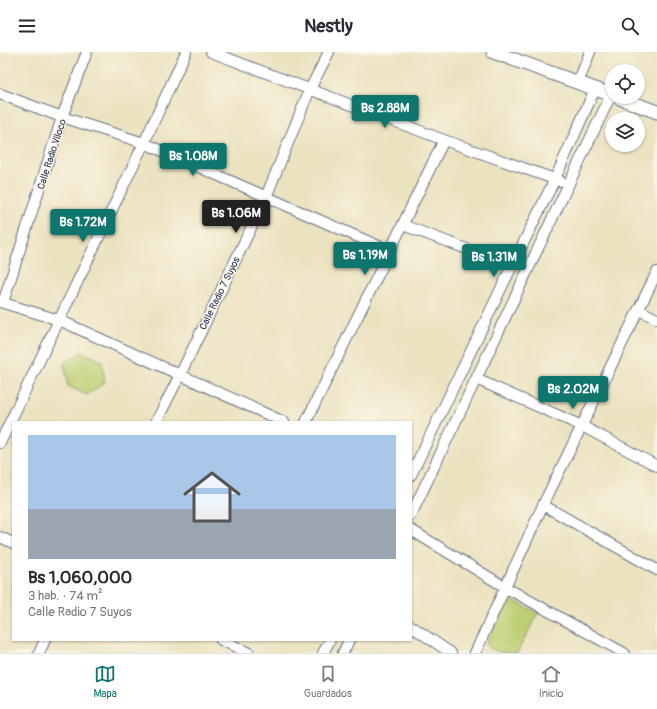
<!DOCTYPE html>
<html lang="es">
<meta charset="utf-8">
<style>
:root{--surface:#fff;--page:#f2f2f3;--text:#2b2b33;--muted:#7c7c81;--line:#e1e1e2;--accent:#0f766e}
body{margin:0;font-family:Pangolin,sans-serif;background:var(--page);color:var(--text);height:100vh;display:flex;flex-direction:column;font-size:15px;white-space:nowrap}
*{box-sizing:border-box;margin:0}
p{font-size:13px;color:var(--muted)}
.icon{flex:none;width:22px;height:22px;fill:none;stroke:currentColor;stroke-width:2;stroke-linecap:round;stroke-linejoin:round}
.map{position:relative;flex:1;overflow:hidden}
.side{position:absolute;left:12px;top:369px;width:400px;height:220px;display:flex;flex-direction:column;background:var(--surface);border-radius:0px;box-shadow:0 1px 3px #0004}
.side>*{flex:none}
.fabs{position:absolute;left:605px;top:12px;display:grid;gap:8px}
.fabs a{display:grid;place-items:center;width:40px;height:40px;border-radius:50%;background:var(--surface);box-shadow:0 1px 3px #0004;font-size:20px}
.price{position:absolute;translate:-50% -34px;padding:0 9px;border-radius:4px;background:var(--accent);color:#fff;font-size:13px;line-height:26px;filter:drop-shadow(0 1px 2px #0008)}
.price::after{content:'';position:absolute;left:50%;top:24px;width:12px;height:9px;margin-left:-6px;background:inherit;clip-path:polygon(0 0,100% 0,50% 100%)}
.price.on{background:#222;color:#fff}
ul{padding:0;list-style:none}
li{display:grid;align-content:center;gap:8px;height:212px;padding:0 16px}
li span{display:grid;place-items:center;height:124px;border-radius:0px;color:#555}
li>.icon{margin-inline-start:auto}
span .icon{width:72px;height:72px;fill:#fffc;stroke-width:1}
li b{font-size:17px}
header{display:flex;justify-content:space-between;align-items:center;height:52px;padding:0 16px;background:var(--surface);font-size:18px;font-weight:800}
.tabs{display:flex;justify-content:space-around;align-items:center;height:56px;border-top:1px solid var(--line);background:var(--surface);font-size:11px;color:var(--muted)}
.tabs a{display:grid;justify-items:center;gap:2px}
.tabs .on{color:var(--accent)}
.map>svg:first-child{display:block}
.green{fill:#bdcf73;stroke:#6c7f68}
.lines{fill:none;stroke-linecap:round;stroke-linejoin:round}
.minor-casing{stroke:#646e80;stroke-width:12}
.tertiary-casing{stroke:#646e80;stroke-width:15}
.minor{stroke:#fff;stroke-width:10}
.tertiary{stroke:#fff;stroke-width:13}
.labels{text-anchor:middle;stroke-width:3;stroke-linejoin:round;paint-order:stroke}
.street-label{font-size:10px;fill:#1b2f5e;stroke:#fcf5e5}
</style>
<header><svg class="icon" aria-label="menu" viewBox="0 0 24 24"><path d="M4 6h16M4 12h16M4 18h16"/></svg>Nestly<svg class="icon" aria-label="search" viewBox="0 0 24 24"><circle cx="10" cy="10" r="6"/><path d="M15 15l6 6"/></svg></header>
<div class="map">
<svg width="657" height="601" viewBox="0 0 657 601">
<rect width="100%" height="100%" fill="#fcf5e5"/>
<filter id="ink" filterUnits="userSpaceOnUse"><feTurbulence type="fractalNoise" baseFrequency=".025" numOctaves="2"/><feDisplacementMap in="SourceGraphic" scale="8" xChannelSelector="R" yChannelSelector="G"/><feConvolveMatrix kernelMatrix="1 2 1 2 8 2 1 2 1" color-interpolation-filters="sRGB"/></filter>
<filter id="wash" filterUnits="userSpaceOnUse"><feTurbulence type="fractalNoise" baseFrequency=".012" numOctaves="4" result="noise"/><feDisplacementMap in="SourceGraphic" scale="16" xChannelSelector="R" yChannelSelector="G"/><feGaussianBlur stdDeviation="0.9" result="paint"/><feColorMatrix in="noise" values="0 0 0 0 0 0 0 0 0 0 0 0 0 0 0 0 0 1.4 0 .05"/><feComposite in="paint" operator="in"/></filter>
<g filter="url(#wash)">
<rect width="100%" height="100%" fill="#ebe2c0"/>
<!-- green -->
<path class="green" d="M82,300l20,9 3,21 -18,13 -19,-9 -4,-23z
M510,547l28,14 -21,40h-17l-15,-8z"/>
</g>
<g filter="url(#ink)">
<g class="lines">
<defs>
<path id="minor" d="M211,0l233,88 116,41
M578,31l12,-31
M0,42l62,23 82,26 246,108
M403,173l109,41
M0,250l59,18 225,102
M3,251l59,-186 25,-65
M639,258l18,9
M476,327l106,47 75,40
M156,370l24,-47 86,-178 44,-108 19,-37
M306,370l138,-282
M0,391l144,-300 42,-91
M411,423l101,-209 43,-87 40,-90
M543,453l114,65
M411,463l65,-136 135,-284
M411,478l94,57 119,66
M0,485l13,6
M411,574l40,27
M221,588l28,13
M39,601l6,-13
M323,601l7,-13
M343,601l6,-13
M475,601l68,-148 114,-233"/>
<path id="tertiary" d="M493,0l119,43
M617,45l40,15"/>
</defs>
<!-- minor casing -->
<use href="#minor" class="minor-casing"/>
<!-- tertiary casing -->
<use href="#tertiary" class="tertiary-casing"/>
<!-- minor -->
<use href="#minor" class="minor"/>
<!-- tertiary -->
<use href="#tertiary" class="tertiary"/>
</g>
</g>
<g class="labels">
<!-- street labels -->
<g class="street-label">
<text transform="translate(51 102) rotate(-72)" y="4">Calle Radio Viloco</text>
<text transform="translate(219 241) rotate(-64)" y="4">Calle Radio 7 Suyos</text>
</g>
</g>
</svg>
<div class="fabs">
<a><svg class="icon" aria-label="locate" viewBox="0 0 24 24"><circle cx="12" cy="12" r="6"/><path d="M12 2v4M12 18v4M2 12h4M18 12h4"/></svg></a>
<a><svg class="icon" aria-label="layers" viewBox="0 0 24 24"><path d="M12 4l9 5-9 5-9-5zM3 14l9 5 9-5"/></svg></a>
</div>
<b class="price" style="left:385px;top:77px">Bs 2.88M</b>
<b class="price" style="left:193px;top:125px">Bs 1.08M</b>
<b class="price on" style="left:236px;top:182px">Bs 1.06M</b>
<b class="price" style="left:83px;top:191px">Bs 1.72M</b>
<b class="price" style="left:365px;top:224px">Bs 1.19M</b>
<b class="price" style="left:494px;top:226px">Bs 1.31M</b>
<b class="price" style="left:573px;top:358px">Bs 2.02M</b>
<section class="side">
<ul>
<li><span style="background:linear-gradient(#a9c7e8 60%,#9aa5b1 0)"><svg class="icon" aria-label="home" viewBox="0 0 24 24"><path d="M3 11l9-7 9 7M6 9v11h12V9"/></svg></span><div><b>Bs 1,060,000</b><p>3 hab. · 74 m²</p><p>Calle Radio 7 Suyos</p></div></li>
</ul>
</section>
</div>
<nav class="tabs">
<a class="on"><svg class="icon" aria-label="map" viewBox="0 0 24 24"><path d="M3 6l6-2 6 2 6-2v14l-6 2-6-2-6 2zM9 4v14M15 6v14"/></svg>Mapa</a>
<a><svg class="icon" aria-label="saved" viewBox="0 0 24 24"><path d="M7 4h10v16l-5-4-5 4z"/></svg>Guardados</a>
<a><svg class="icon" aria-label="home" viewBox="0 0 24 24"><path d="M3 11l9-7 9 7M6 9v11h12V9"/></svg>Inicio</a>
</nav>
